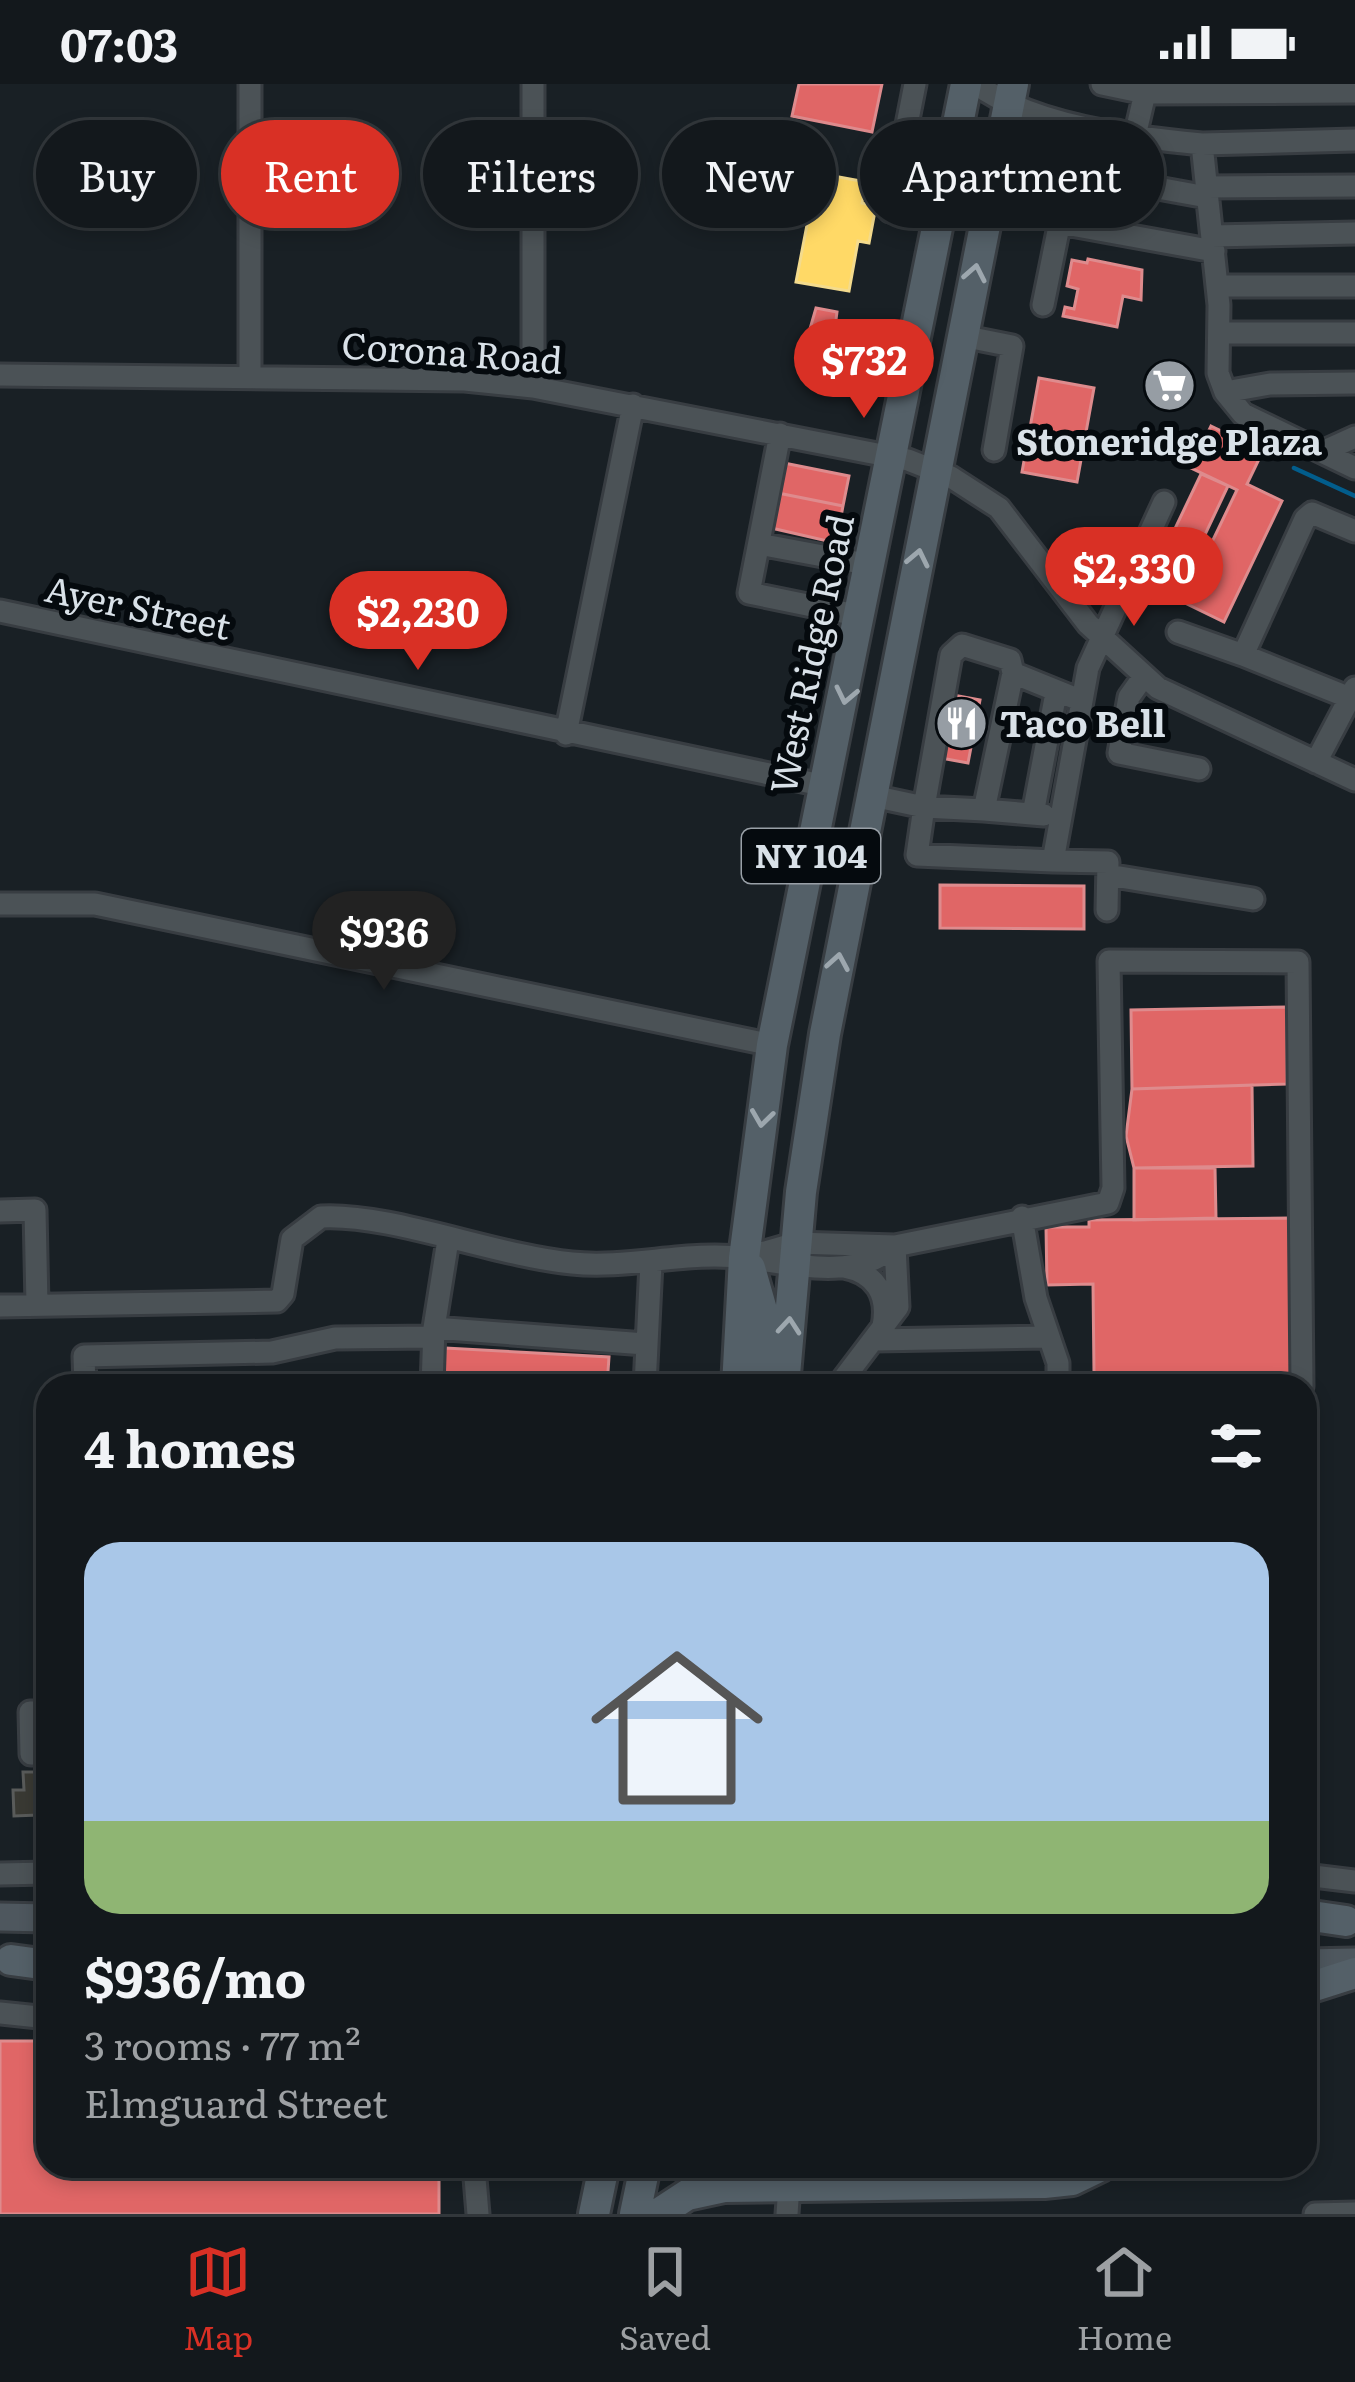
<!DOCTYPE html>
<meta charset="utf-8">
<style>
:root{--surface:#13181c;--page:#202529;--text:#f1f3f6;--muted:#9da0a3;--line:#32373b;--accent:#d93025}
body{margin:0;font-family:Literata,serif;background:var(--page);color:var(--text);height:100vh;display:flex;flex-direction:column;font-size:45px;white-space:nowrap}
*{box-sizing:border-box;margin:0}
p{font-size:39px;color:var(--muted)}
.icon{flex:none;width:66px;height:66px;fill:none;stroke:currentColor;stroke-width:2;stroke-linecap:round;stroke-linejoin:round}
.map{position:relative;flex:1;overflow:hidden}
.side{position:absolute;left:36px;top:1290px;width:1281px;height:804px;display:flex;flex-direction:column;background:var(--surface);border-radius:36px;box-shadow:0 6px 18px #0003,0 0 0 3px var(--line)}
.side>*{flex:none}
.top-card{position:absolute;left:36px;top:36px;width:1284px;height:108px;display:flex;gap:24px}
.price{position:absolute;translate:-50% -102px;padding:0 27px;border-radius:42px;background:var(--accent);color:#fff;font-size:39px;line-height:78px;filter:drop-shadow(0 3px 6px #0008)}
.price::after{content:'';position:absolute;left:50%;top:72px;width:36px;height:27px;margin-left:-18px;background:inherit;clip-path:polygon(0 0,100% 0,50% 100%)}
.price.current{background:#222;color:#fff}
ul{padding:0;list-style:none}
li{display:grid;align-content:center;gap:24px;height:636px;padding:0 48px}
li+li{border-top:3px solid var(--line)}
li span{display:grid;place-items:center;height:372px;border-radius:36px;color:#555}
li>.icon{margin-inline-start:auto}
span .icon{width:216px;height:216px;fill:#fffc;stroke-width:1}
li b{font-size:51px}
h2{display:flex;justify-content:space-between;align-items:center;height:144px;padding:0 48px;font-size:51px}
.tag{padding:0 42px;border-radius:54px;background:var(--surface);box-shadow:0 6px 18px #0003,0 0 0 3px var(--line);font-size:42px;line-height:108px}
.tag.current{background:var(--accent);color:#fff}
.status{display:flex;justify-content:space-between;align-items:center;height:84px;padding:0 60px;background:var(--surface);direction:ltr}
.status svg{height:33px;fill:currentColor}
.tab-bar{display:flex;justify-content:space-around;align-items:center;height:168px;border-top:3px solid var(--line);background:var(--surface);font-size:33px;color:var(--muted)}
.tab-bar a{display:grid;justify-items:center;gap:6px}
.tab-bar .current{color:var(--accent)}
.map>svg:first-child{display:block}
.homes{fill:#ffd966;stroke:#f4db8d;stroke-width:3}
.shops{fill:#e06666;stroke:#de8b8d;stroke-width:3}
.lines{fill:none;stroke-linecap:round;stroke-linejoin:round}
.stream{stroke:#025d8c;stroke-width:4.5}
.building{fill:#393933;stroke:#595b5a;stroke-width:3}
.minor-casing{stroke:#383d42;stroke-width:27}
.major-casing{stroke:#383d42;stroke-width:33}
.highway-casing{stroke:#383d42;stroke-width:36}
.minor{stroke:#4b5256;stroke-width:21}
.major{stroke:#4e575e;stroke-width:27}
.highway{stroke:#546068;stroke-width:30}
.oneway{stroke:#9da7ae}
.labels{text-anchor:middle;stroke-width:12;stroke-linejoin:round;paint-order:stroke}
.shield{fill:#050a0e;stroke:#99a0a7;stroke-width:3}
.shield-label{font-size:33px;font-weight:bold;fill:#d9e1e8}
.street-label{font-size:36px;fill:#d9e1e8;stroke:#050a0e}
.poi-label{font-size:36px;font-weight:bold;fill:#d9e1e8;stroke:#050a0e}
</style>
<div class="status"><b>07:03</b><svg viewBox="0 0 49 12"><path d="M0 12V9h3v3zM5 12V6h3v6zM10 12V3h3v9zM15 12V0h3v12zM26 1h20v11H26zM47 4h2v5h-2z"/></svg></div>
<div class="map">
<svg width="1355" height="2130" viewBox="0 0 1355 2130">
<rect width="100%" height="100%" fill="#192025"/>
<!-- homes -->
<path class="homes" d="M817,89l49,9 -4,21 14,3 -7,37 -11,-2 -9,50 -53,-9z"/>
<!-- shops -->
<path class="shops" d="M799,0h83l-10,48 -80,-16z
M1088,175l54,11 -1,30 -18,-4 -6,31 -54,-11 2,-9 9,2 4,-20 -11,-3 5,-26 15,3z
M816,224l21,4 -6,47 -28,-6z
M849,268l33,7 -4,20 -33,-7z
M1039,294l55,10 -17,94 -55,-10z
M1211,342l52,25 -16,33 35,17 -58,121 -41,-20 54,-112 -46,-22z
M779,378l70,14 -6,30 -70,-14z
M1201,390l27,12 -51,108 -27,-13z
M773,408l70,14 -7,37 -69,-16z
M953,611l27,5 -12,63 -27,-5z
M940,801l144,1v43l-144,-1z
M1287,923v77l-155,5 -1,-79z
M1252,1001l1,81 -119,2 -8,-32 6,-47z
M1134,1084h81l1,50 -82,2z
M1289,1134l3,168h-210v-13h12l-1,-89 -46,1 -1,-58h43v-7z
M445,1264l164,9 -2,29h-164z
M0,1957h48v125h172l12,9v-9l207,1v47h-439z"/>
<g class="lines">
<!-- stream -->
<path class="stream" d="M1294,384l61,28"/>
</g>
<!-- building -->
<path class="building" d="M23,1688h13l2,43 -24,1 -1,-26h11z"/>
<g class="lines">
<defs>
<path id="minor" d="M976,0c59,43 154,53 226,60l17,161 -1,68 7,19 18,22 112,54
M1102,0l43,9 2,-9
M1135,52l10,-43 210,-1
M1202,60l153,-4
M1206,103l149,-1
M890,127l25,-127
M1060,139l154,28
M1212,152l143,-3
M1217,202h138
M1043,221l27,-133 137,25
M1219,249h136
M962,252l50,10 -18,104
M0,291l465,5 68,7 375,73 43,17 48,31 89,116 70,64 197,92
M250,291v-291
M533,303v-303
M1225,308l45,-8 85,-1
M780,350l-31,159 112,23
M1322,368l33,-15
M1355,447l-43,-18 -7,6 -62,136 112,45
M759,460l112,21
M0,527l826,175
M1178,548l65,23
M1013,589l-3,-13 -48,-15 -11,10 -27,152 60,3 29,-137 69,28
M1144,592l-15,21 -10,56 80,16
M566,650l67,-329
M1316,678l39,-74
M868,711l56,12 -7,48 136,6 35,-193 76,-166
M984,726l60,5
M1033,730l23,-121
M1053,777l55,1 -1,48
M1108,791l145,24
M0,820h95l677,141
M0,1127l35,-1 2,95
M1022,1133l14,81 22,65v23
M744,1174l52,-15 99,3
M844,1183c32,6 45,28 39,59
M0,1222l277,-5 6,-7 9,-55 29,-22c69,-4 175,39 251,46 57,6 117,-13 174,-5 46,6 110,23 149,-12
M434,1244l211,16
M875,1256l174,-3
M85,1302l-1,-30 188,-4 63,-14 98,-1
M432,1302l2,-58 14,-88
M645,1302l6,-123
M838,1302l60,-79 -3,-61 213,-43 5,-15 -4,-227 189,1 4,424
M1305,1519v121
M48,1628h-18l1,42h17
M0,1790l48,-1
M1305,1791l50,6
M0,1929l48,5
M474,2082l4,48
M787,2130l2,-28
M1315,2130l40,-1"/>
<path id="major" d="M0,1833l48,1
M1305,1879l50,-1"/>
<path id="highway" d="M750,1184l12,42 -3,76
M737,1302l7,-128 28,-213 194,-961
M784,1302l17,-194 24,-158 188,-950
M1305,1831l41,6
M11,1876l37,5
M1305,1905l50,-16
M684,2082l45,20
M594,2130l10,-48
M635,2130l10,-48
M658,2130l29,-19 37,-8 320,-4 28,-3 29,-14"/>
</defs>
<!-- minor casing -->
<use href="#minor" class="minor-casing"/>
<!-- major casing -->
<use href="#major" class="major-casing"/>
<!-- highway casing -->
<use href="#highway" class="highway-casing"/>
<!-- minor -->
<use href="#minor" class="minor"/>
<!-- major -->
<use href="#major" class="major"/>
<!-- highway -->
<use href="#highway" class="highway"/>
</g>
<!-- one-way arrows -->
<defs><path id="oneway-chevron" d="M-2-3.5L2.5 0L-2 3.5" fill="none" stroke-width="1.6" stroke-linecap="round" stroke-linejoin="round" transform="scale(3)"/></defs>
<g class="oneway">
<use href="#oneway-chevron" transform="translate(975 189) rotate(-79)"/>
<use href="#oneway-chevron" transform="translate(918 474) rotate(-78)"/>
<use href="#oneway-chevron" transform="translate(846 611) rotate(102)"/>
<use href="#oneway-chevron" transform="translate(838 878) rotate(-80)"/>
<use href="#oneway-chevron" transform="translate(762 1034) rotate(98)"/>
<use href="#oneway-chevron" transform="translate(789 1242) rotate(-85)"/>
</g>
<!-- icons -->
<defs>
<symbol id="supermarket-disc" viewBox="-11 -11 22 22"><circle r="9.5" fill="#969da4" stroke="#050a0e"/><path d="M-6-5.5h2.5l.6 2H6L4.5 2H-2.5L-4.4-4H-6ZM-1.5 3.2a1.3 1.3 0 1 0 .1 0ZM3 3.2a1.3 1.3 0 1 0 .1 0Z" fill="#fff"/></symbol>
<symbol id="restaurant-disc" viewBox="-11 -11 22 22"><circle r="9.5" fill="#969da4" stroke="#050a0e"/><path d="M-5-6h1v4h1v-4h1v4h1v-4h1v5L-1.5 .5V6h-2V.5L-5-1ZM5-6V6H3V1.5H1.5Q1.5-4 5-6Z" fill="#fff"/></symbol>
</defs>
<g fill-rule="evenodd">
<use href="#supermarket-disc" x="1140" y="272" width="59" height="59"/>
<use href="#restaurant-disc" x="932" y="610" width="59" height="59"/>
</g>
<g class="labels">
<!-- shield labels -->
<rect class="shield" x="742" y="745" width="138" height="54" rx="9"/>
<g class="shield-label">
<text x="811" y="784">NY 104</text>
</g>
<!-- street labels -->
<g class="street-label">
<text transform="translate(452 269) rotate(4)" y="13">Corona Road</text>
<text transform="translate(138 524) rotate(12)" y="13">Ayer Street</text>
<text transform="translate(812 570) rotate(-78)" y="13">West Ridge Road</text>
</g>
<!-- poi labels -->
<g class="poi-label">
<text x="1169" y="371">Stoneridge Plaza</text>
<text x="1000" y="653" text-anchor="start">Taco Bell</text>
</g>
</g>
</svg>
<b class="price" style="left:864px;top:337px">$732</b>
<b class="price" style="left:1134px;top:545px">$2,330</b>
<b class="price" style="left:418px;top:589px">$2,230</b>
<b class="price current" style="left:384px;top:909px">$936</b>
<div class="top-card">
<a class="tag">Buy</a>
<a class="tag current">Rent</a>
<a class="tag">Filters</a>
<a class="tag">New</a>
<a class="tag">Apartment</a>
</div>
<section class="side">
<h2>4 homes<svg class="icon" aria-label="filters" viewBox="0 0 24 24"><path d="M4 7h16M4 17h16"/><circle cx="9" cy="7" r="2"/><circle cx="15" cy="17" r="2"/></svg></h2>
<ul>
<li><span style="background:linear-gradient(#a9c7e8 75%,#8fb573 0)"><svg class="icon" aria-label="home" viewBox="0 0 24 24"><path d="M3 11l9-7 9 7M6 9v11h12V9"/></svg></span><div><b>$936/mo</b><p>3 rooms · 77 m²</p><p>Elmguard Street</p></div></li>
</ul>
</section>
</div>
<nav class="tab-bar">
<a class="current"><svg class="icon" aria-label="map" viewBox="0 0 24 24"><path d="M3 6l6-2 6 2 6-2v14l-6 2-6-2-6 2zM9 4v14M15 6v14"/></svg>Map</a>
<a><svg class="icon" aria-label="saved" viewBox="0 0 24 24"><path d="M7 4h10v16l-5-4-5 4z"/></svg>Saved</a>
<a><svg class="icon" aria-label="home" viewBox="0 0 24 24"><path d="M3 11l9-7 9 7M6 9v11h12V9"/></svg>Home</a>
</nav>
